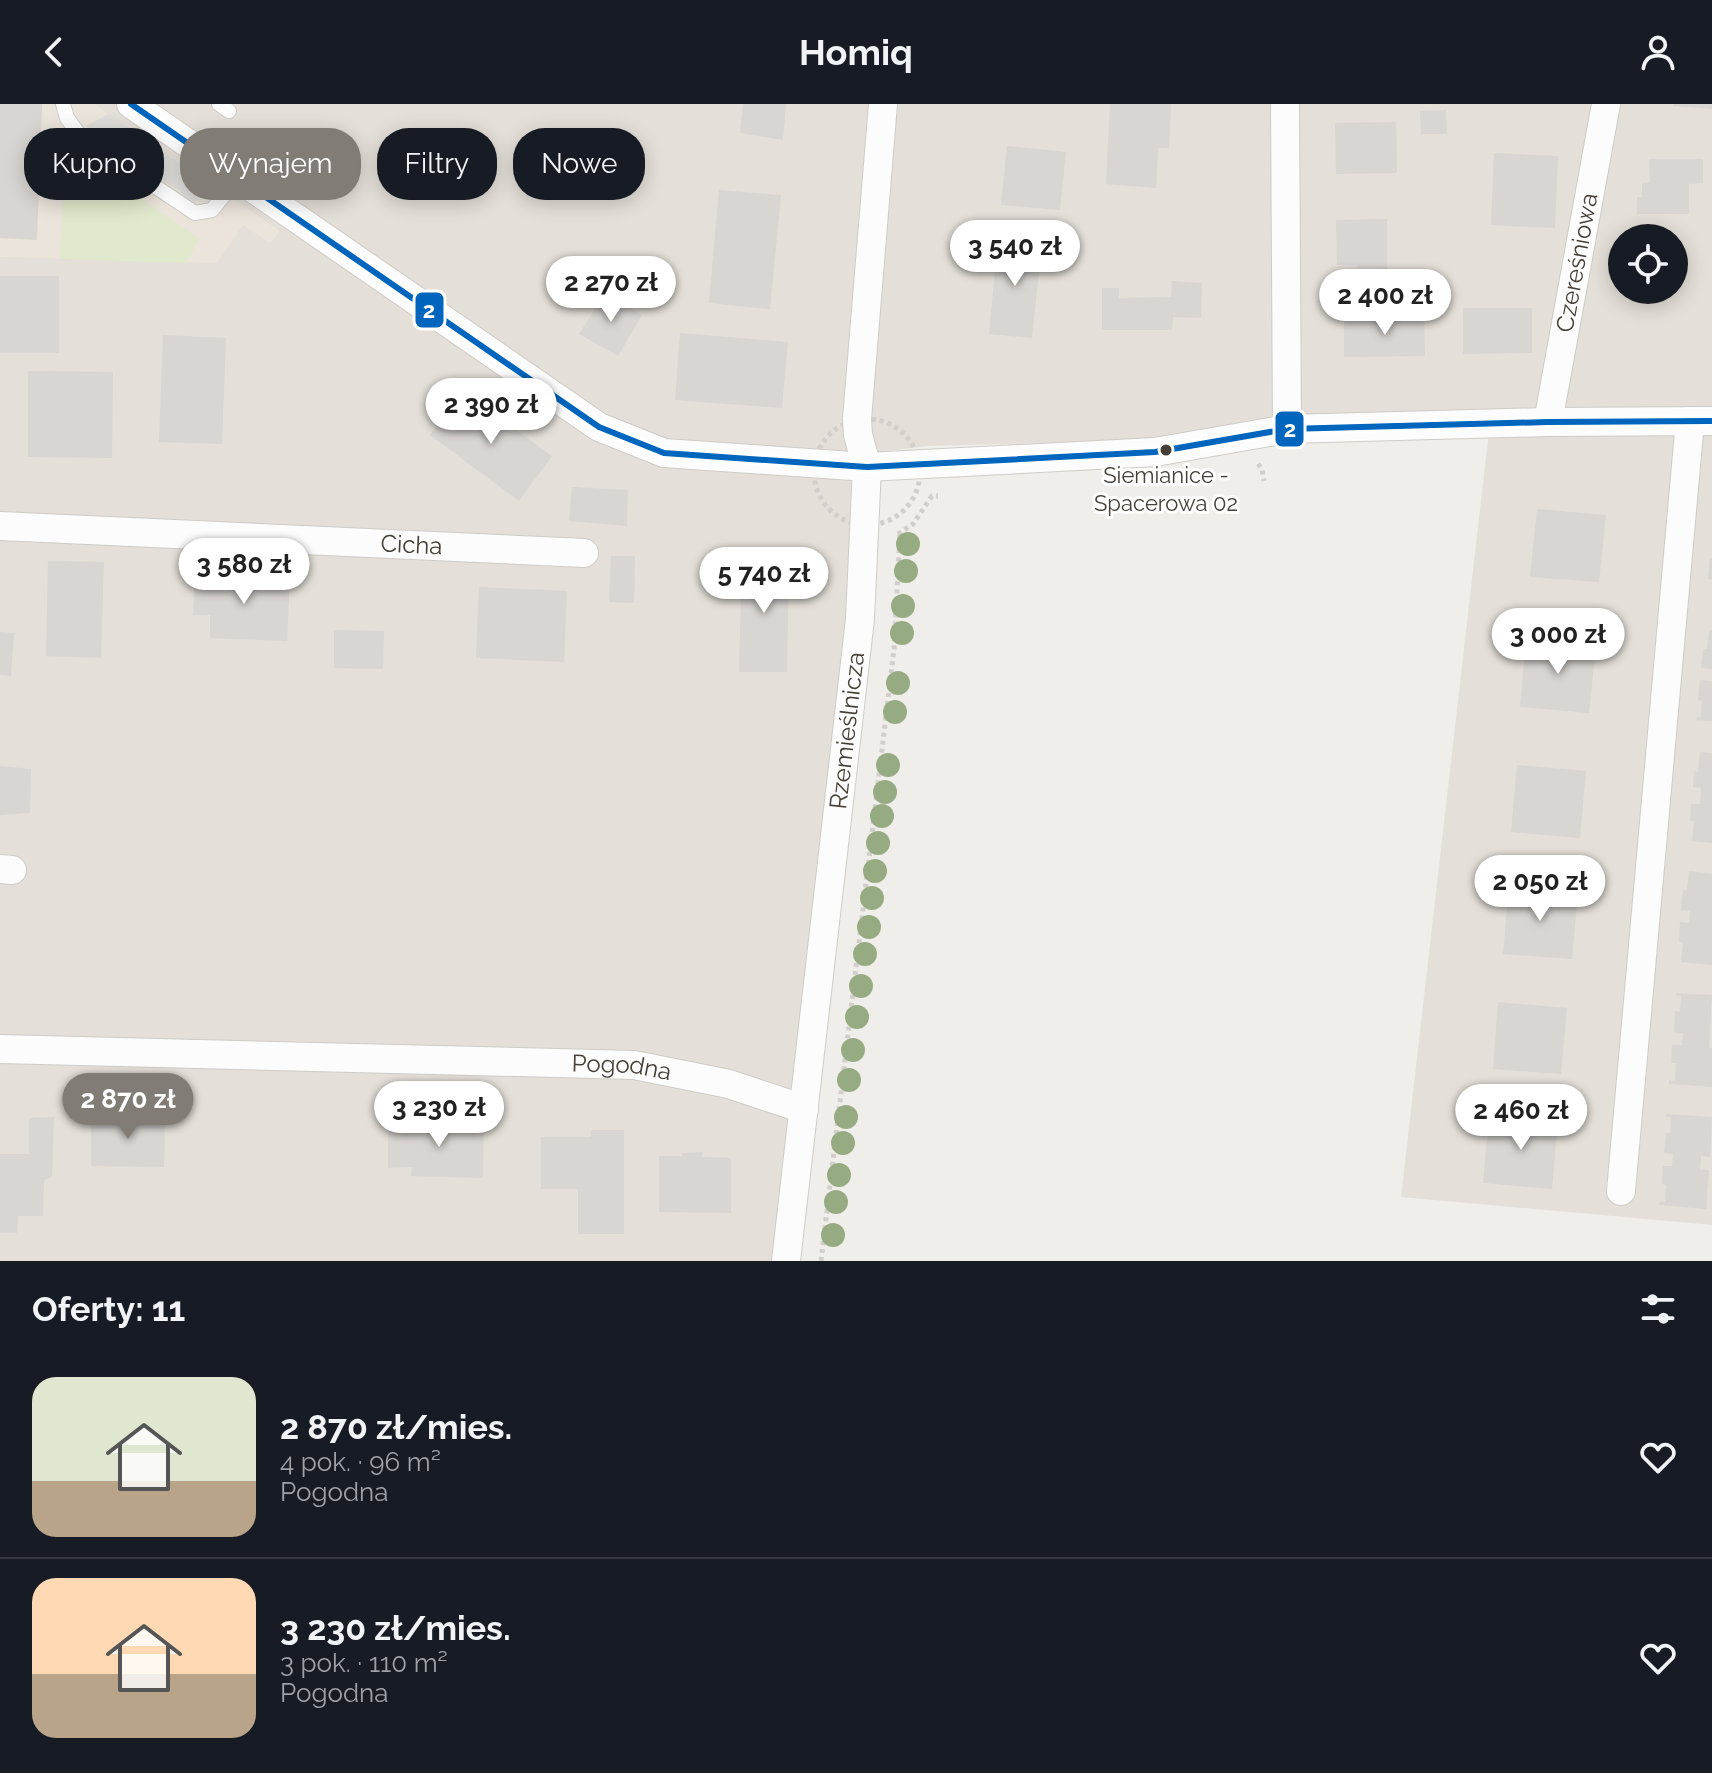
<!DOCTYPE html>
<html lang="pl">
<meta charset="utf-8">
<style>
:root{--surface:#171b24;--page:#20242c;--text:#f1f3f6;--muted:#9ea1a6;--line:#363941;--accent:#827c76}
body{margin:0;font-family:Raleway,sans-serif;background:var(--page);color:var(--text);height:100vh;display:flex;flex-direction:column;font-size:30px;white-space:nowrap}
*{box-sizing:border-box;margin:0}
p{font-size:26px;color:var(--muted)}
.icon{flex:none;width:44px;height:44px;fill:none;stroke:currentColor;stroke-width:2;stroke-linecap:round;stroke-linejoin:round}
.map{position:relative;height:1157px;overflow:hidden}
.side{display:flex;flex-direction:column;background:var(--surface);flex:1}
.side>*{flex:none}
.banner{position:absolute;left:24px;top:24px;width:800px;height:72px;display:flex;gap:16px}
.buttons{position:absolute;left:1608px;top:120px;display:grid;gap:16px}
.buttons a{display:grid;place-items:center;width:80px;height:80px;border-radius:50%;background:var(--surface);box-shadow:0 4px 20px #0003;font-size:40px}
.price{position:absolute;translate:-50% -68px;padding:0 18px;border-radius:28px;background:#fff;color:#222;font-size:26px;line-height:52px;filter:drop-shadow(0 2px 4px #0008)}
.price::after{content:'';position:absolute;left:50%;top:48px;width:24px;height:18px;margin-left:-12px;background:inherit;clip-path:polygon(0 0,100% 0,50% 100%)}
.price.active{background:var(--accent);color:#fff}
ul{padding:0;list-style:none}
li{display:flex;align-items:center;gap:24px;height:200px;padding:0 32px}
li+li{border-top:2px solid var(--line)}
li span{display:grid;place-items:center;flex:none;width:224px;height:160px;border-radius:24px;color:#555}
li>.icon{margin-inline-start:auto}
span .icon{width:96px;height:96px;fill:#fffc;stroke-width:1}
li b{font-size:34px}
h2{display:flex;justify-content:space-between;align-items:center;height:96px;padding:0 32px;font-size:34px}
.tag{padding:0 28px;border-radius:32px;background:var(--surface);box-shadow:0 4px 20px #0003;font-size:28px;line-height:72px}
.tag.active{background:var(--accent);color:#fff}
header{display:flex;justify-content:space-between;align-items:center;height:104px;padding:0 32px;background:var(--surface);font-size:36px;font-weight:700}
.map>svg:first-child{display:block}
.residential{fill:#e4dfd8;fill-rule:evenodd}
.education{fill:#eae4da}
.green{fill:#e0e9cc}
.parking{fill:#dfddda}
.building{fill:#d8d5d2}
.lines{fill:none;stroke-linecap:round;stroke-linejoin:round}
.lane-casing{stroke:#ceccc8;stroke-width:16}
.street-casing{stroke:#ceccc8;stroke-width:30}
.path{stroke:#d1cecb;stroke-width:5;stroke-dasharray:4 4;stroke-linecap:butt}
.lane{stroke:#fdfcfc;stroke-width:14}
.street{stroke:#fdfcfc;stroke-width:28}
.bus-1-casing{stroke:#fff;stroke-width:12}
.bus-1{stroke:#0065bd;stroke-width:6}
.tree{fill:#97ab82}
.bus-dot{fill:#463f37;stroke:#fff;stroke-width:3}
.labels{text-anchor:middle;stroke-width:6;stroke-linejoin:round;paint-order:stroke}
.bus-label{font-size:22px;fill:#463f37;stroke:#fff}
.street-label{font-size:24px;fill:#463f37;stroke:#fff}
.line-badge{stroke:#fff;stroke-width:3}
.badge-label{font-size:22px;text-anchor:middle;font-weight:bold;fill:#fff}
</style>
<header><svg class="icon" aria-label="back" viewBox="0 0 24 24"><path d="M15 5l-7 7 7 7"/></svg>Homiq<svg class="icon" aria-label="person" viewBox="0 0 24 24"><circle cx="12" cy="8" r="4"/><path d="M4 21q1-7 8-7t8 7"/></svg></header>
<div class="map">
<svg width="1712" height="1157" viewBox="0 0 1712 1157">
<rect width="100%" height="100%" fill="#f0eeeb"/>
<!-- residential -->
<path class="residential" d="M0,0h1712v1121l-311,-28 88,-766 -561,15 -57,7 -81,808h-790zM1622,134h52v52h-52z"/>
<!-- education -->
<path class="education" d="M0,0h94l186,127 -10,12 -27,-18 -26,38 -217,-6z"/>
<!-- green -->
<path class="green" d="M66,44l133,91 -13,24 -126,-4z"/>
<!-- parking -->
<path class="parking" d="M109,10l110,76 -25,12 -108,-76z"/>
<!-- building -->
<path class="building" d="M0,0h42l-5,136 -37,-2z
M743,0h43l-3,36 -43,-7z
M1110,0h61l-2,44h-11l-2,40 -50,-4z
M1673,0h39v5l-39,-3z
M1446,6l1,24h-26l-1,-23z
M1396,18l1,51 -61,1 -1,-51z
M1007,42l59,6 -6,58 -59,-5z
M1494,49l64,3 -3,72 -64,-3z
M1649,55h54v24l-14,1v30h-52v-17h5v-14l8,-1z
M719,86l62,5 -11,114 -61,-6z
M1387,115v51l-29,1 -1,-6h-20l-1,-45z
M998,135l44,3 -10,96 -43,-4z
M0,172h59v77h-59z
M1172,177l30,2 -1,35 -28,-1 -1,13h-70v-42h17v10l52,-1z
M606,188l36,23 -24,41 -39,-22z
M1463,204h69v45l-69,1z
M1424,212l1,40 -81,1v-38z
M680,229l108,9 -6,66 -107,-8z
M163,231l63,3 -4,106 -63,-2z
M28,267l85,1 -1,86 -84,-1z
M462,287l90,65 -33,45 -89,-66z
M572,383l56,3 -1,36 -58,-5z
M1537,405l69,6 -7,67 -69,-5z
M611,452h24l-1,47 -25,-1z
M742,453l47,1 -2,114h-48z
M1710,454h2v22l-4,-1z
M48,457l56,1 -3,96 -55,-2z
M195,469l95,4 -3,64 -77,-3v-23h-17z
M479,483l88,4 -3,71 -88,-4z
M334,526l50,1 -1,38 -49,-1z
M1709,526h3v39l-11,-1 2,-19h4z
M0,528l14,1 -3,43 -11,-1z
M1526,535l70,7 -7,67 -69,-6z
M1700,576l12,1v40l-16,-1 1,-3h4l1,-16 -4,-1z
M1700,648l12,1v90l-20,-2 2,-20h-4l1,-17h9l1,-16 -8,-1 1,-16 4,1z
M1517,661l69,6 -6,67 -69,-6z
M0,662l31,3 -1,44 -30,2z
M1689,767l23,3v91l-31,-3 2,-19 -4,-1 1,-20 9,1 1,-12 -9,-1 2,-20h4z
M1509,783l69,6 -6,66 -69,-5z
M1676,889l36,2 -3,53h3v39l-43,-3v-4l6,1 1,-18h-5l1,-18h10l1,-12 -9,-1 1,-21 5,1 1,-16 -5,-1z
M1498,898l69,6 -6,66 -68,-5z
M1666,1010l46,3 -2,40 -9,-1 -1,14h9l-3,39 -47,-4 1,-3h5l1,-17 -4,-1 1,-18h9l1,-12 -9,-1 2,-20h4l1,-16h-5z
M91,1012l74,1 -1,50 -73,-1z
M1489,1012l69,5 -6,68 -69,-6z
M54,1013l-2,60 -8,3 -1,36h-25l-1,17h-17v-79h29v-36z
M414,1017l70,1 -1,56 -72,-2 1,-9 -24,1v-38l27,1z
M591,1026h33v104h-46v-45h-37v-52h50z
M702,1048v5l29,1v55l-72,-1v-56h23v-3z"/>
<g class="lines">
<defs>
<path id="lane" d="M63,0l4,14 14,19 114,76 17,-3 26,-32
M219,0l10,7"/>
<g id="street">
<path d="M131,0l468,323 65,26 203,14 288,-15 132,-23 261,-7 164,-1"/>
<path d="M1285,0l2,325"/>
<path id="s1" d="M1548,318l58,-318"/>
<path id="s2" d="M0,422l584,27"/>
<path d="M0,765l12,1"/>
<path id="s3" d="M0,945l634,16 95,19 75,25"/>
<path d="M1621,1087l69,-770"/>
<path id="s4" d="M786,1157l74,-642 7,-152 -9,-32 -1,-16 26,-315"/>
</g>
</defs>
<!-- lane casing -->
<use href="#lane" class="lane-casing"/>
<!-- street casing -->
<use href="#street" class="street-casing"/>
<!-- path -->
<path class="path" d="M814 368a53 53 0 1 1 106 0a53 53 0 1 1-106 0Z
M1258,360l4,5 2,12
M898,430l15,-10 19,-28h6
M821,1157l73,-612 6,-115"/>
<!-- lane -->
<use href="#lane" class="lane"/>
<!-- street -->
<use href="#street" class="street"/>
<defs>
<path id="bus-1" d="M131,0l468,323 65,26 203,14 288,-15 132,-23 261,-7 164,-1"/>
</defs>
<!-- bus-1 casing -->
<use href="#bus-1" class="bus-1-casing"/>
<!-- bus-1 -->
<use href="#bus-1" class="bus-1"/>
</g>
<!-- trees -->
<g class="tree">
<circle cx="908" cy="440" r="12"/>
<circle cx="906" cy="467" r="12"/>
<circle cx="903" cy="502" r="12"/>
<circle cx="902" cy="529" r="12"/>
<circle cx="898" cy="579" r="12"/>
<circle cx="895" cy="608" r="12"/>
<circle cx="888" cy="661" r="12"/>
<circle cx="885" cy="688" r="12"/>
<circle cx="882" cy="712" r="12"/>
<circle cx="878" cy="739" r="12"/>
<circle cx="875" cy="767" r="12"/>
<circle cx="872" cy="794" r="12"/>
<circle cx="869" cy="823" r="12"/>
<circle cx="865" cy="850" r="12"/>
<circle cx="861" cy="882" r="12"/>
<circle cx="857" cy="913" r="12"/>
<circle cx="853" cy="946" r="12"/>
<circle cx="849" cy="976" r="12"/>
<circle cx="846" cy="1013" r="12"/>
<circle cx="843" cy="1039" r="12"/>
<circle cx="839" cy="1071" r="12"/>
<circle cx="836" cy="1098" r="12"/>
<circle cx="833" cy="1131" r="12"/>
</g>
<!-- markers -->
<circle class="bus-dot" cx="1166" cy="346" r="7"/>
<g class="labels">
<!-- bus labels -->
<g class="bus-label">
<text x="1166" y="379">Siemianice -<tspan x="1166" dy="28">Spacerowa 02</tspan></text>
</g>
<!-- street labels -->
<g class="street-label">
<text dy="8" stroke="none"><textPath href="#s1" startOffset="162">Czereśniowa</textPath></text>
<text dy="8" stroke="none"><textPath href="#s2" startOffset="412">Cicha</textPath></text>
<text dy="8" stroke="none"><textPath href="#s4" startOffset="534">Rzemieślnicza</textPath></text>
<text dy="8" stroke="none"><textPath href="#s3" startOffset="622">Pogodna</textPath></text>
</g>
</g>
<g class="line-badge">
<rect x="414" y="187" width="31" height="38" rx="8" fill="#0065bd"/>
<rect x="1274" y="306" width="31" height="38" rx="8" fill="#0065bd"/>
</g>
<g class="badge-label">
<text x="429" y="214">2</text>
<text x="1290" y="333">2</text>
</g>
</svg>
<div class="buttons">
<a><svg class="icon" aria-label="locate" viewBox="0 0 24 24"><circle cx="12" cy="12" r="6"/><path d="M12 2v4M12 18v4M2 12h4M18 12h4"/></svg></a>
</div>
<b class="price" style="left:1015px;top:184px">3 540 zł</b>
<b class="price" style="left:611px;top:220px">2 270 zł</b>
<b class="price" style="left:1385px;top:233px">2 400 zł</b>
<b class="price" style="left:491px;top:342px">2 390 zł</b>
<b class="price" style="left:244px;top:502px">3 580 zł</b>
<b class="price" style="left:764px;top:511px">5 740 zł</b>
<b class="price" style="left:1558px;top:572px">3 000 zł</b>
<b class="price" style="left:1540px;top:819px">2 050 zł</b>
<b class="price active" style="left:128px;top:1037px">2 870 zł</b>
<b class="price" style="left:439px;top:1045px">3 230 zł</b>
<b class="price" style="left:1521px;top:1048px">2 460 zł</b>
<div class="banner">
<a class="tag">Kupno</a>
<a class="tag active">Wynajem</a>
<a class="tag">Filtry</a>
<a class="tag">Nowe</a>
</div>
</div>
<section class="side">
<h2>Oferty: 11<svg class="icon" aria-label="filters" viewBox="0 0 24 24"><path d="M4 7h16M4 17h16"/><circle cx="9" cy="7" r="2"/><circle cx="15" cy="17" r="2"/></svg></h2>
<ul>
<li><span style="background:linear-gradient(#dfe7d0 65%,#b9a48a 0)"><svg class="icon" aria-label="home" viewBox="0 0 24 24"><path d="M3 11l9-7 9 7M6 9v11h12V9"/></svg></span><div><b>2 870 zł/mies.</b><p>4 pok. · 96 m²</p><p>Pogodna</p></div><svg class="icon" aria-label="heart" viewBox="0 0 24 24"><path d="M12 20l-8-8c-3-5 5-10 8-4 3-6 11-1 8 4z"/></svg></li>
<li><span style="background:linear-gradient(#ffd9b3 60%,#b9a48a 0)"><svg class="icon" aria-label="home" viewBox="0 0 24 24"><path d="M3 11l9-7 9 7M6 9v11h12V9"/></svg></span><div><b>3 230 zł/mies.</b><p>3 pok. · 110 m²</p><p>Pogodna</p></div><svg class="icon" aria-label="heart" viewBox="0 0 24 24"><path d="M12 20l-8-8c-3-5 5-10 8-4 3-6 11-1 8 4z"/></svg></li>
</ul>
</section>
